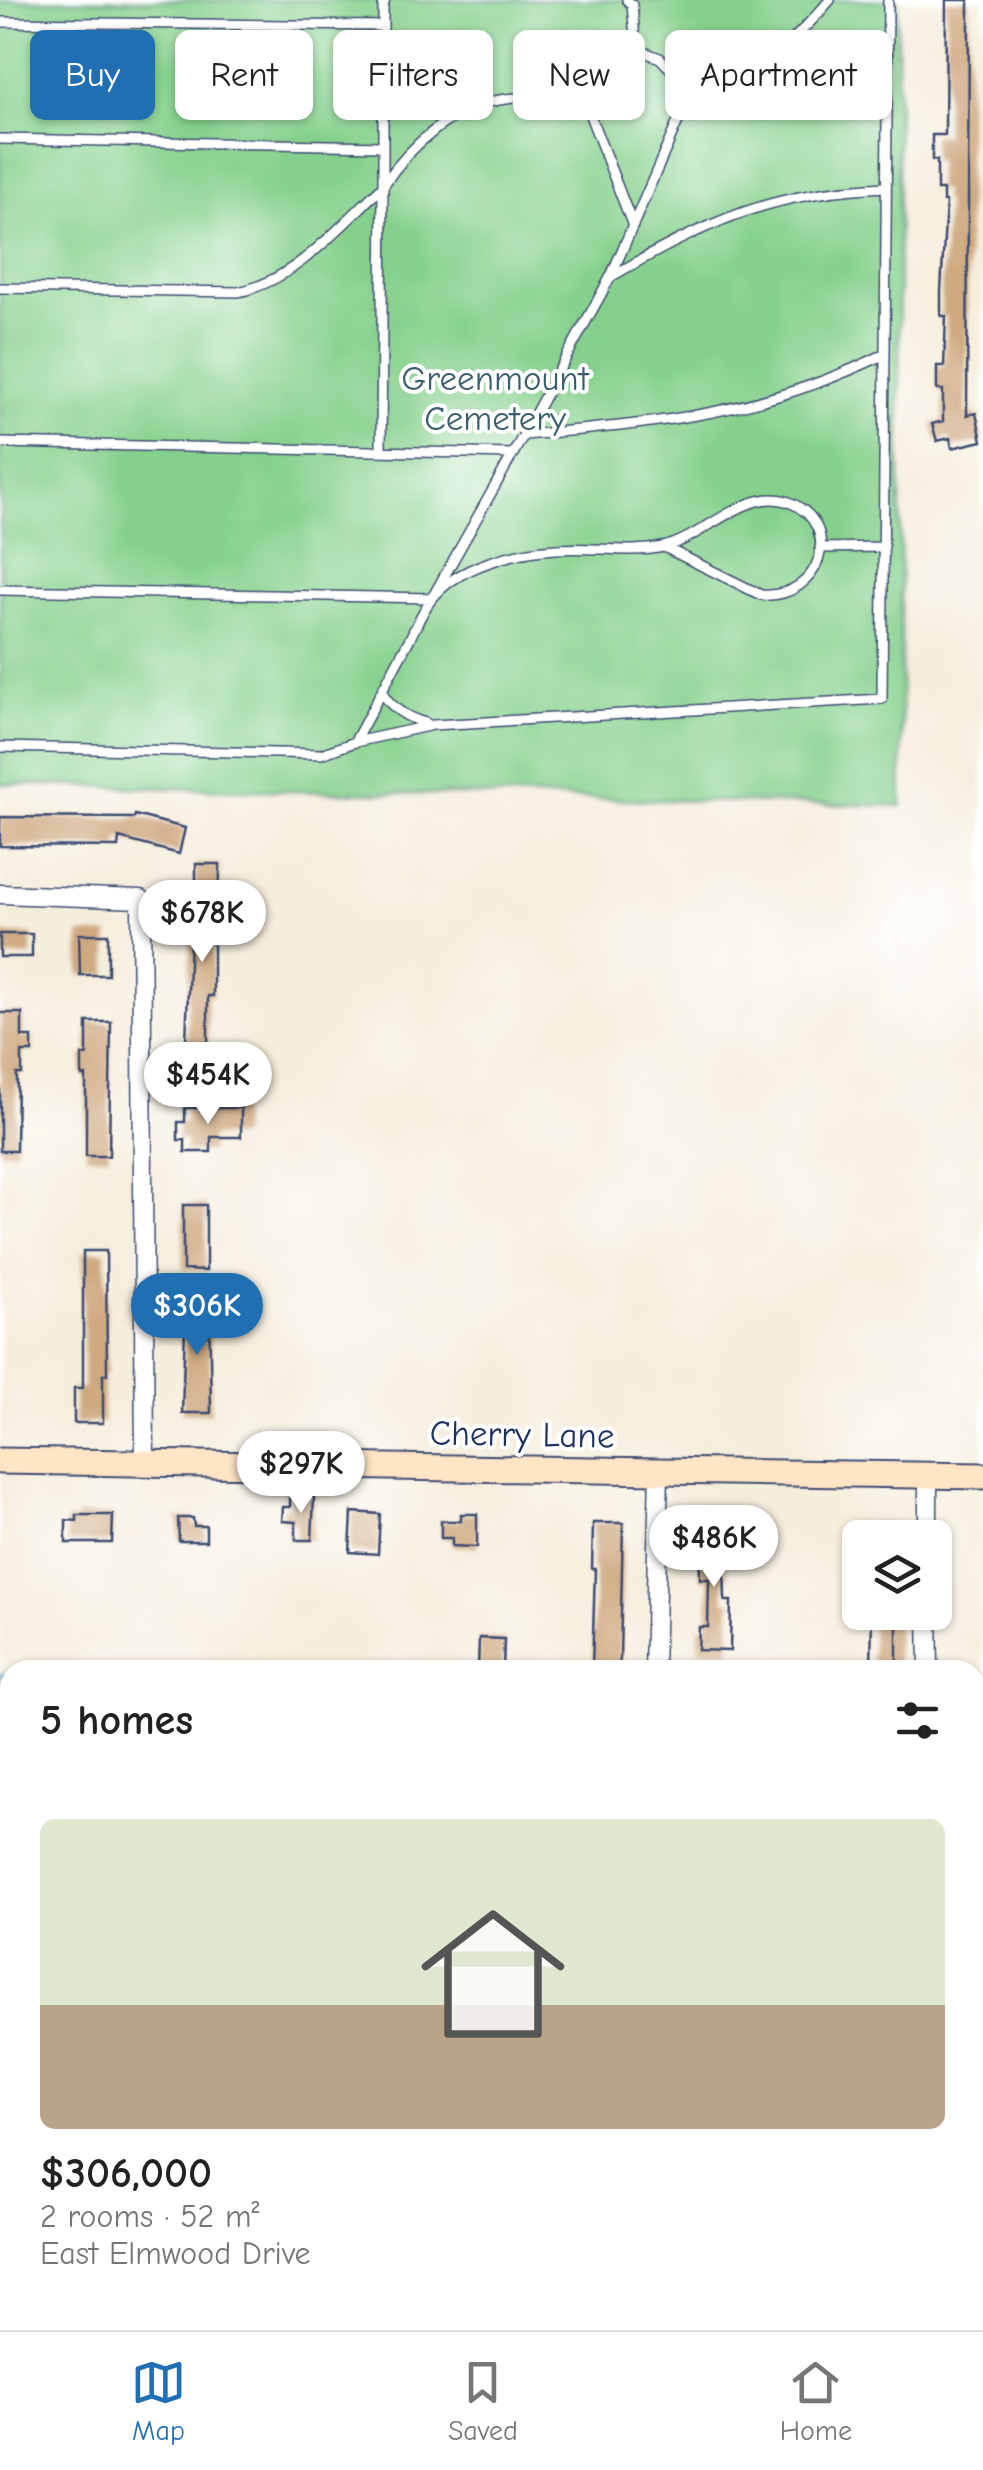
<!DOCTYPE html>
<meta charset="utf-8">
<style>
:root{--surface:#fff;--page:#f2f2f2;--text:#222;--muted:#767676;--line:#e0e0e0;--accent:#1f6fb2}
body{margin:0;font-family:"Comic Neue",sans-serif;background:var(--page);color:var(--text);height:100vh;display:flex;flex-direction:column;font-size:38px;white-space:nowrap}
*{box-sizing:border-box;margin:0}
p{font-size:32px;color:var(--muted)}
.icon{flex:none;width:55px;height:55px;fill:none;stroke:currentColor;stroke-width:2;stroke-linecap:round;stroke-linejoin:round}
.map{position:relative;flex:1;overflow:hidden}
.panel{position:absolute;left:0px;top:1660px;width:985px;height:670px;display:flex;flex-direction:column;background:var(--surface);border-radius:30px 30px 0 0;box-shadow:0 2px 8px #0004}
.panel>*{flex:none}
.top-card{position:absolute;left:30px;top:30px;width:925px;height:90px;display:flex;gap:20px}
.tools{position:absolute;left:842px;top:1520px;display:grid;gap:20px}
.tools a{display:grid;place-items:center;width:110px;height:110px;border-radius:15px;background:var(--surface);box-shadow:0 2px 8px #0004;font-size:50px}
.price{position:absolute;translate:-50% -85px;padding:0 22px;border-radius:35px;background:#fff;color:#222;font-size:32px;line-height:65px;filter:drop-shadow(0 2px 5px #0008)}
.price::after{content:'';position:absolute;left:50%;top:60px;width:30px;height:22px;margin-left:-15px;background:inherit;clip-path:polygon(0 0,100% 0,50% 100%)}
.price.on{background:var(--accent);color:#fff}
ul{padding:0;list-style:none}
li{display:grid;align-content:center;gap:20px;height:530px;padding:0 40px}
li+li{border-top:2px solid var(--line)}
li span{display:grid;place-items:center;height:310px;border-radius:15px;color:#555}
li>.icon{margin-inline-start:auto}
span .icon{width:180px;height:180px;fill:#fffc;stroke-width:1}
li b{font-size:42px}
h2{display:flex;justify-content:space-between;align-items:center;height:120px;padding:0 40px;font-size:42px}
.tag{padding:0 35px;border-radius:15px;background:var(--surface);box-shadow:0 2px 8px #0004;font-size:35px;line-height:90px}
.tag.on{background:var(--accent);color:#fff}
.menu{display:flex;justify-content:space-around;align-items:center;height:140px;border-top:2px solid var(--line);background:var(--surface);font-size:28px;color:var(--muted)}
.menu a{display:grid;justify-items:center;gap:5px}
.menu .on{color:var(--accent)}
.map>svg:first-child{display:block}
.green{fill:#85d08c;stroke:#508075;stroke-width:2.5}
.forest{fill:#6cb278;stroke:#44706b;stroke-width:2.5}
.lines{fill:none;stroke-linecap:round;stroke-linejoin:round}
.stream{stroke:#59bdd7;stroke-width:5}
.building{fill:#cfa980}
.lane-casing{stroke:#3c4c71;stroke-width:12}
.street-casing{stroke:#3c4c71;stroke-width:21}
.secondary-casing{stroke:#3c4c71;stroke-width:29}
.lane{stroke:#fff;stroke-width:9}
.street{stroke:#fff;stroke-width:18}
.secondary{stroke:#ffe4c6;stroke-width:25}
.labels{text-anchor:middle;stroke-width:8;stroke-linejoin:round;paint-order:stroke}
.park-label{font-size:35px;fill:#3b5f6c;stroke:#fff}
.street-label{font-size:35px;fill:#1b2f5e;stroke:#fff}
</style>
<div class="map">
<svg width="983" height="2330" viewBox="0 0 983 2330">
<rect width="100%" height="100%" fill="#fff"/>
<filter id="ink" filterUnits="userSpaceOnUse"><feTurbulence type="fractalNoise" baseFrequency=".01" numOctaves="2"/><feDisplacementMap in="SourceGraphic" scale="20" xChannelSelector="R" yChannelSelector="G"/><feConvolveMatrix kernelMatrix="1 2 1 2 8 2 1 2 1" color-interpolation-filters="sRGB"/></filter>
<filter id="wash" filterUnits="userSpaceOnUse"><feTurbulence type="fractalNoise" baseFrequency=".0048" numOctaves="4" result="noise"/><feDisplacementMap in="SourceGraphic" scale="40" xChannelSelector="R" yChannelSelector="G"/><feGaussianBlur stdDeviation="2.25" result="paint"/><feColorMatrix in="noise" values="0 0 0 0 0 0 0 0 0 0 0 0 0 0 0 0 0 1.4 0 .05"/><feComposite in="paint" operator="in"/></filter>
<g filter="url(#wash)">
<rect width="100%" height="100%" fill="#f6eedd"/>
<!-- green -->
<path class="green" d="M0,0h897l5,806 -902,-22z"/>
<!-- forest -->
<path class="forest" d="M975,2286l8,3v41h-79l-10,-10h81z"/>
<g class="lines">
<!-- stream -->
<path class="stream" d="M0,1675l10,2
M975,2072l8,4"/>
</g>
<g id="blocks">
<!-- building -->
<path class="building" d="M946,0h23l-2,415 9,-2 6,28 -30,7 -2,-10 -13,3 -5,-17 11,-3v-31h-6v-24h7l2,-50h-5v-25l5,-89h-3v-12h-6v-30h-5v-25h13z
M135,815l50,13 -6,26 -60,-16 -1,9 -118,-1v-29l134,1z
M196,864h24l-1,57h-6v75h-5v72h-23l5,-129h6z
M0,934h32v23h-32z
M79,934h29v41h-28z
M0,1013h22v24h10v15h-10v22h-5l-1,77h-16z
M87,1022h24l-2,134h-23v-80h-4v-21h5z
M185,1108h56v29h-30v15h-26v-12h-7v-18h7z
M183,1205h23v66l-23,-1z
M83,1251h23l1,123h-4v49h-29v-35h9z
M186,1298h23l2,115h-29z
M290,1496h24l-2,44h-16v-18l-14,-1 1,-14h7z
M352,1512l28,2 -2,40 -28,-2z
M461,1514h16v33l-25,-1v-8h-11v-17h20z
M77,1515h36l-1,28h-46v-23l11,1z
M178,1518h15l1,8h12v15h-27z
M593,1523h30l-3,136 -3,11h-25l3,-101h-3z
M699,1524h24l2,77h6l-1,50 -32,-1 1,-23h9l1,-48h-9z
M872,1524l44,1v13h-45z
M872,1612h25v58h-26z
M479,1638l25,1 -1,31h-25z"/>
</g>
</g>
<g filter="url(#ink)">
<use href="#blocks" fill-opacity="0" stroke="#3c4c71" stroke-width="2.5"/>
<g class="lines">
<defs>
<path id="lane" d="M627,0l5,5 4,44
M0,22l383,4
M0,139l383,7
M633,226l-49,-126c11,-27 23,-43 52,-51l24,9 31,33c60,-5 101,-47 139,-91
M612,276c97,-55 161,-85 274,-89
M0,288l238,4c57,-11 104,-68 145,-106v-179l2,-7
M524,435c135,-12 237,-20 361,-81
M0,443l513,11 98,-178 80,-185
M381,450l2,-264c27,-41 72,-81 123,-87 26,-4 52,0 78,1
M820,548l64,-1
M0,590l432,8 81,-144
M382,692c10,17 24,26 44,31
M355,741c18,-33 36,-67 54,-101 7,-13 13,-29 22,-40 25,-34 86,-49 125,-51 34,-3 73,5 107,-2 39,-8 84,-61 126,-45 56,23 32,98 -28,93l-97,-48
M0,747l321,7 34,-12 78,-17 449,-26 6,-699"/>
<path id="street" d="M0,894l141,5 4,563
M928,1475v63
M928,1612l1,58
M654,1670l5,-199"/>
<path id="secondary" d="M0,1461l983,15"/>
</defs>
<!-- lane casing -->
<use href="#lane" class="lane-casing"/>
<!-- street casing -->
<use href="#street" class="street-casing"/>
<!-- secondary casing -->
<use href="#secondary" class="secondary-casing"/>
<!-- lane -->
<use href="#lane" class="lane"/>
<!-- street -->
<use href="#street" class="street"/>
<!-- secondary -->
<use href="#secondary" class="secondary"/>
</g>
</g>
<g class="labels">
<!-- park labels -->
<g class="park-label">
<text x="495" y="390">Greenmount<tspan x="495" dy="40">Cemetery</tspan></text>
</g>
<!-- street labels -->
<g class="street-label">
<text transform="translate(522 1434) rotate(1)" y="12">Cherry Lane</text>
</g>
</g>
</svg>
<div class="tools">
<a><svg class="icon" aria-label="layers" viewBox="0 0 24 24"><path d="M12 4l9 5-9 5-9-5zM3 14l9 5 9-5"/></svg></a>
</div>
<b class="price" style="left:202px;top:965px">$678K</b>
<b class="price" style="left:208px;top:1127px">$454K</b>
<b class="price on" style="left:197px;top:1358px">$306K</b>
<b class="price" style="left:301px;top:1516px">$297K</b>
<b class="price" style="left:714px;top:1590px">$486K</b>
<div class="top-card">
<a class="tag on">Buy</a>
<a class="tag">Rent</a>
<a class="tag">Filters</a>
<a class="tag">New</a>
<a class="tag">Apartment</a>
</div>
<section class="panel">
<h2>5 homes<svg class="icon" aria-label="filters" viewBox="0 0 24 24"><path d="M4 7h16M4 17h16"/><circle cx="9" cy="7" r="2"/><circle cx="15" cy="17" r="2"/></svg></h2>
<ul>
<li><span style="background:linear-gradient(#dfe7d0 60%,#b9a48a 0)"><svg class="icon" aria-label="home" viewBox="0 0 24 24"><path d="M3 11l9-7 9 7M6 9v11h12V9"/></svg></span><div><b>$306,000</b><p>2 rooms · 52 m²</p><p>East Elmwood Drive</p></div></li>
</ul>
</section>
</div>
<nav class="menu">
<a class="on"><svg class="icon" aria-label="map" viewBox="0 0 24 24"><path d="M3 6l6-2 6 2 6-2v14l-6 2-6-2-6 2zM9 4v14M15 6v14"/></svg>Map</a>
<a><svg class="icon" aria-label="saved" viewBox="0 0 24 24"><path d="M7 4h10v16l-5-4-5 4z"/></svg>Saved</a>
<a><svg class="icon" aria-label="home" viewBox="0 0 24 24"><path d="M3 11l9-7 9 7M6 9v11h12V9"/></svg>Home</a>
</nav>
